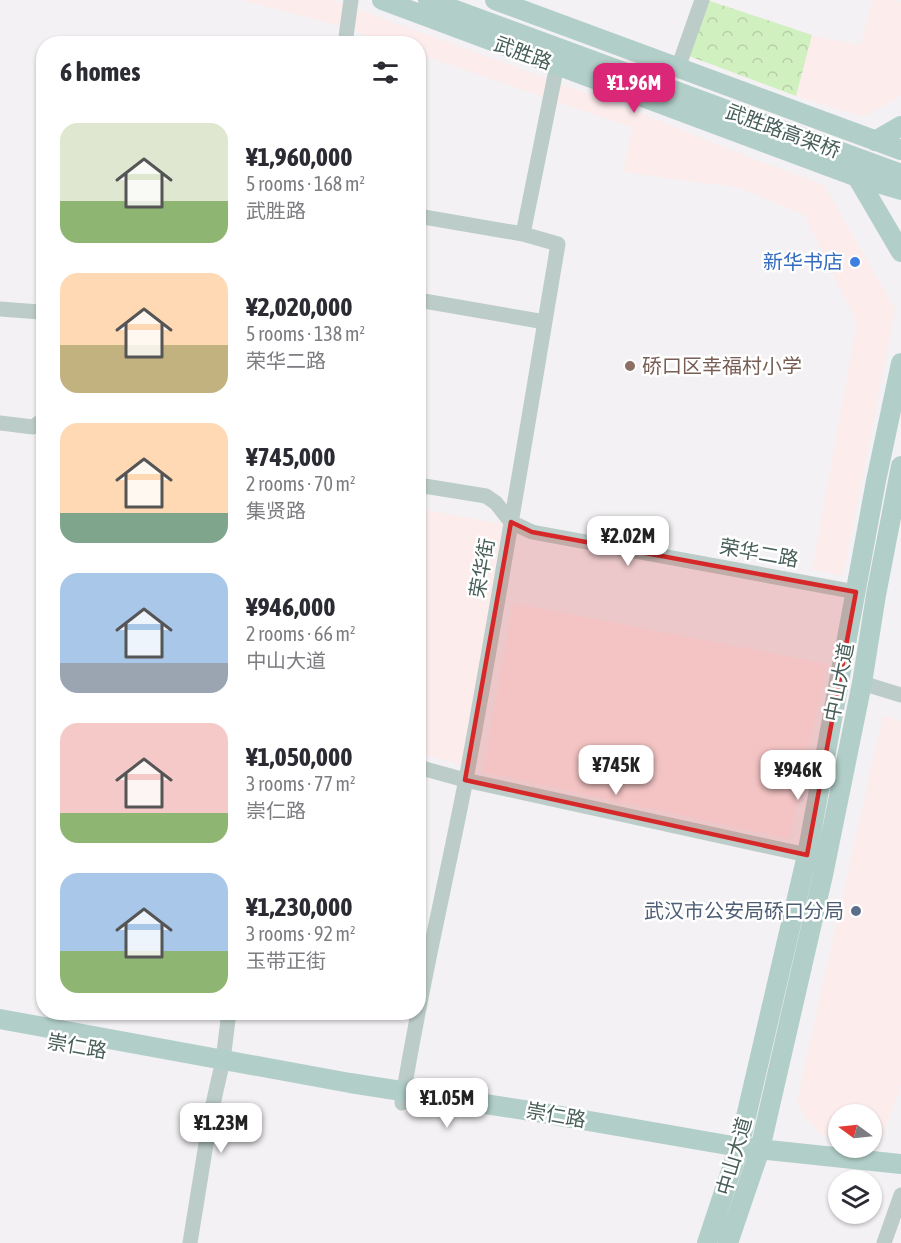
<!DOCTYPE html>
<meta charset="utf-8">
<style>
:root{--surface:#fff;--page:#f7f7f7;--text:#2b2b33;--muted:#7c7c81;--accent:#db2777}
body{margin:0;font-family:"Asap Condensed","Noto Sans SC",sans-serif;background:var(--page);color:var(--text);height:100vh;display:flex;flex-direction:column;font-size:22px;white-space:nowrap}
*{box-sizing:border-box;margin:0}
p{font-size:20px;color:var(--muted)}
.icon{flex:none;width:33px;height:33px;fill:none;stroke:currentColor;stroke-width:2;stroke-linecap:round;stroke-linejoin:round}
.map{position:relative;flex:1;overflow:hidden}
.panel{position:absolute;left:36px;top:36px;width:390px;height:984px;display:flex;flex-direction:column;background:var(--surface);border-radius:24px;box-shadow:0 2px 4px #0004}
.panel>*{flex:none}
.needle{width:39px;rotate:285deg}
.buttons{position:absolute;left:828px;top:1104px;display:grid;gap:12px}
.buttons a{display:grid;place-items:center;width:54px;height:54px;border-radius:50%;background:var(--surface);box-shadow:0 2px 4px #0004;font-size:30px}
.price{position:absolute;translate:-50% -51px;padding:0 14px;border-radius:12px;background:#fff;color:#222;font-size:20px;line-height:39px;filter:drop-shadow(0 2px 3px #0008)}
.price::after{content:'';position:absolute;left:50%;top:36px;width:18px;height:14px;margin-left:-9px;background:inherit;clip-path:polygon(0 0,100% 0,50% 100%)}
.price.on{background:var(--accent);color:#fff}
ul{padding:0;list-style:none}
li{display:flex;align-items:center;gap:18px;height:150px;padding:0 24px}
li span{display:grid;place-items:center;flex:none;width:168px;height:120px;border-radius:18px;color:#555}
li>.icon{margin-inline-start:auto}
span .icon{width:72px;height:72px;fill:#fffc;stroke-width:1}
li b{font-size:26px}
h2{display:flex;justify-content:space-between;align-items:center;height:72px;padding:0 24px;font-size:26px}
.map>svg:first-child{display:block}
.commercial{fill:#fcecec}
.forest{fill:url(#forest-crowns)}
.lines{fill:none;stroke-linecap:round;stroke-linejoin:round}
.minor{stroke:#bccdc9;stroke-width:15}
.major{stroke:#b1cfc8;stroke-width:20}
.marked{fill:#d62828;fill-opacity:0.2;stroke:#d62828;stroke-width:4.5;stroke-linejoin:round}
.shop-dot{fill:#3f7fe0;stroke:#fff;stroke-width:2}
.education-dot{fill:#8d6e63;stroke:#fff;stroke-width:2}
.service-dot{fill:#5c6f8a;stroke:#fff;stroke-width:2}
.labels{text-anchor:middle;stroke-width:5;stroke-linejoin:round;paint-order:stroke}
.street-label{font-size:20px;fill:#485f59;stroke:#fff}
.shop-label{font-size:20px;fill:#366cbe;stroke:#fff;text-anchor:end}
.education-label{font-size:20px;fill:#785e54;stroke:#fff;text-anchor:start}
.service-label{font-size:20px;fill:#4e5e75;stroke:#fff;text-anchor:end}
</style>
<div class="map">
<svg width="901" height="1243" viewBox="0 0 901 1243">
<defs>
<pattern id="forest-crowns" width="20" height="18" patternUnits="userSpaceOnUse" patternTransform="scale(1.5)"><rect width="20" height="18" fill="#d1f0c0"/><path d="M2 6a3 3 0 1 1 6 0M12 15a3 3 0 1 1 6 0" fill="none" stroke="#b5d0a7"/></pattern>
</defs>
<rect width="100%" height="100%" fill="#f3f1f3"/>
<!-- commercial -->
<path class="commercial" d="M241,0h92l307,113 113,46 71,26 71,124 -52,267 -31,-6 45,-248 -53,-107 -64,-27 -117,-16 10,-44 -214,-74 -1,-10 -30,-1 -52,-18z
M873,0h20l8,2v94l-38,21 -67,-21 16,-61 48,10z
M418,508l87,17 -43,240 -43,-12z
M513,603l314,61 -38,175 -306,-67z
M883,715l18,6v363l-20,57 -9,-1v-26h-34v23l-15,-1 -18,-19 -8,-16z"/>
<!-- forest -->
<path class="forest" d="M707,0l105,35 -16,61 -107,-40z"/>
<g class="lines">
<!-- minor -->
<path class="minor" d="M345,44l6,-44
M678,68l24,-68
M418,216l105,18
M418,300l127,22
M0,309l40,3 4,4
M0,423l33,4 11,-8
M418,485l68,11 10,7 15,19 21,10 324,60
M862,683l39,12
M418,767l47,13 342,75
M402,1103c17,-109 43,-216 64,-324 33,-178 62,-357 92,-535l-35,-10 34,-169
M190,1243l21,-130 12,-53 6,-48
M884,1243l17,-48"/>
<!-- major -->
<path class="major" d="M382,0l475,177 44,13
M428,0l473,174
M495,0l406,150
M875,141l26,-15
M857,177l44,75
M0,1019l350,64 187,29 202,35 162,17
M707,1243l32,-96 68,-292 69,-374 25,-118
M728,1243l32,-94 63,-274 39,-192 14,-88 25,-129"/>
</g>
<!-- marked area -->
<path class="marked" d="M511,522l21,10 324,60 -49,263 -342,-75z"/>
<!-- markers -->
<circle class="shop-dot" cx="855" cy="262" r="6"/>
<circle class="education-dot" cx="630" cy="366" r="6"/>
<circle class="service-dot" cx="856" cy="911" r="6"/>
<g class="labels">
<!-- street labels -->
<g class="street-label">
<text transform="translate(523 53) rotate(20)" y="7">武胜路</text>
<text transform="translate(783 131) rotate(20)" y="7">武胜路高架桥</text>
<text transform="translate(759 553) rotate(10)" y="7">荣华二路</text>
<text transform="translate(482 568) rotate(-80)" y="7">荣华街</text>
<text transform="translate(839 682) rotate(-79)" y="7">中山大道</text>
<text transform="translate(77 1046) rotate(10)" y="7">崇仁路</text>
<text transform="translate(556 1115) rotate(10)" y="7">崇仁路</text>
<text transform="translate(734 1156) rotate(-74)" y="7">中山大道</text>
</g>
<!-- shop labels -->
<g class="shop-label">
<text x="843" y="269">新华书店</text>
</g>
<!-- education labels -->
<g class="education-label">
<text x="642" y="373">硚口区幸福村小学</text>
</g>
<!-- service labels -->
<g class="service-label">
<text x="844" y="918">武汉市公安局硚口分局</text>
</g>
</g>
</svg>
<div class="buttons">
<a><svg class="needle" viewBox="-14 -14 28 28"><path d="M0-13l5 13h-10z" fill="#e53935"/><path d="M0 13l5-13h-10z" fill="#7c7c81"/></svg></a>
<a><svg class="icon" aria-label="layers" viewBox="0 0 24 24"><path d="M12 4l9 5-9 5-9-5zM3 14l9 5 9-5"/></svg></a>
</div>
<b class="price on" style="left:634px;top:114px">¥1.96M</b>
<b class="price" style="left:628px;top:567px">¥2.02M</b>
<b class="price" style="left:616px;top:796px">¥745K</b>
<b class="price" style="left:798px;top:801px">¥946K</b>
<b class="price" style="left:447px;top:1129px">¥1.05M</b>
<b class="price" style="left:221px;top:1154px">¥1.23M</b>
<section class="panel">
<h2>6 homes<svg class="icon" aria-label="filters" viewBox="0 0 24 24"><path d="M4 7h16M4 17h16"/><circle cx="9" cy="7" r="2"/><circle cx="15" cy="17" r="2"/></svg></h2>
<ul>
<li><span style="background:linear-gradient(#dfe7d0 65%,#8fb573 0)"><svg class="icon" aria-label="home" viewBox="0 0 24 24"><path d="M3 11l9-7 9 7M6 9v11h12V9"/></svg></span><div><b>¥1,960,000</b><p>5 rooms · 168 m²</p><p>武胜路</p></div></li>
<li><span style="background:linear-gradient(#ffd9b3 60%,#c2b280 0)"><svg class="icon" aria-label="home" viewBox="0 0 24 24"><path d="M3 11l9-7 9 7M6 9v11h12V9"/></svg></span><div><b>¥2,020,000</b><p>5 rooms · 138 m²</p><p>荣华二路</p></div></li>
<li><span style="background:linear-gradient(#ffd9b3 75%,#7fa58c 0)"><svg class="icon" aria-label="home" viewBox="0 0 24 24"><path d="M3 11l9-7 9 7M6 9v11h12V9"/></svg></span><div><b>¥745,000</b><p>2 rooms · 70 m²</p><p>集贤路</p></div></li>
<li><span style="background:linear-gradient(#a9c7e8 75%,#9aa5b1 0)"><svg class="icon" aria-label="home" viewBox="0 0 24 24"><path d="M3 11l9-7 9 7M6 9v11h12V9"/></svg></span><div><b>¥946,000</b><p>2 rooms · 66 m²</p><p>中山大道</p></div></li>
<li><span style="background:linear-gradient(#f6c9c9 75%,#8fb573 0)"><svg class="icon" aria-label="home" viewBox="0 0 24 24"><path d="M3 11l9-7 9 7M6 9v11h12V9"/></svg></span><div><b>¥1,050,000</b><p>3 rooms · 77 m²</p><p>崇仁路</p></div></li>
<li><span style="background:linear-gradient(#a9c7e8 65%,#8fb573 0)"><svg class="icon" aria-label="home" viewBox="0 0 24 24"><path d="M3 11l9-7 9 7M6 9v11h12V9"/></svg></span><div><b>¥1,230,000</b><p>3 rooms · 92 m²</p><p>玉带正街</p></div></li>
</ul>
</section>
</div>
